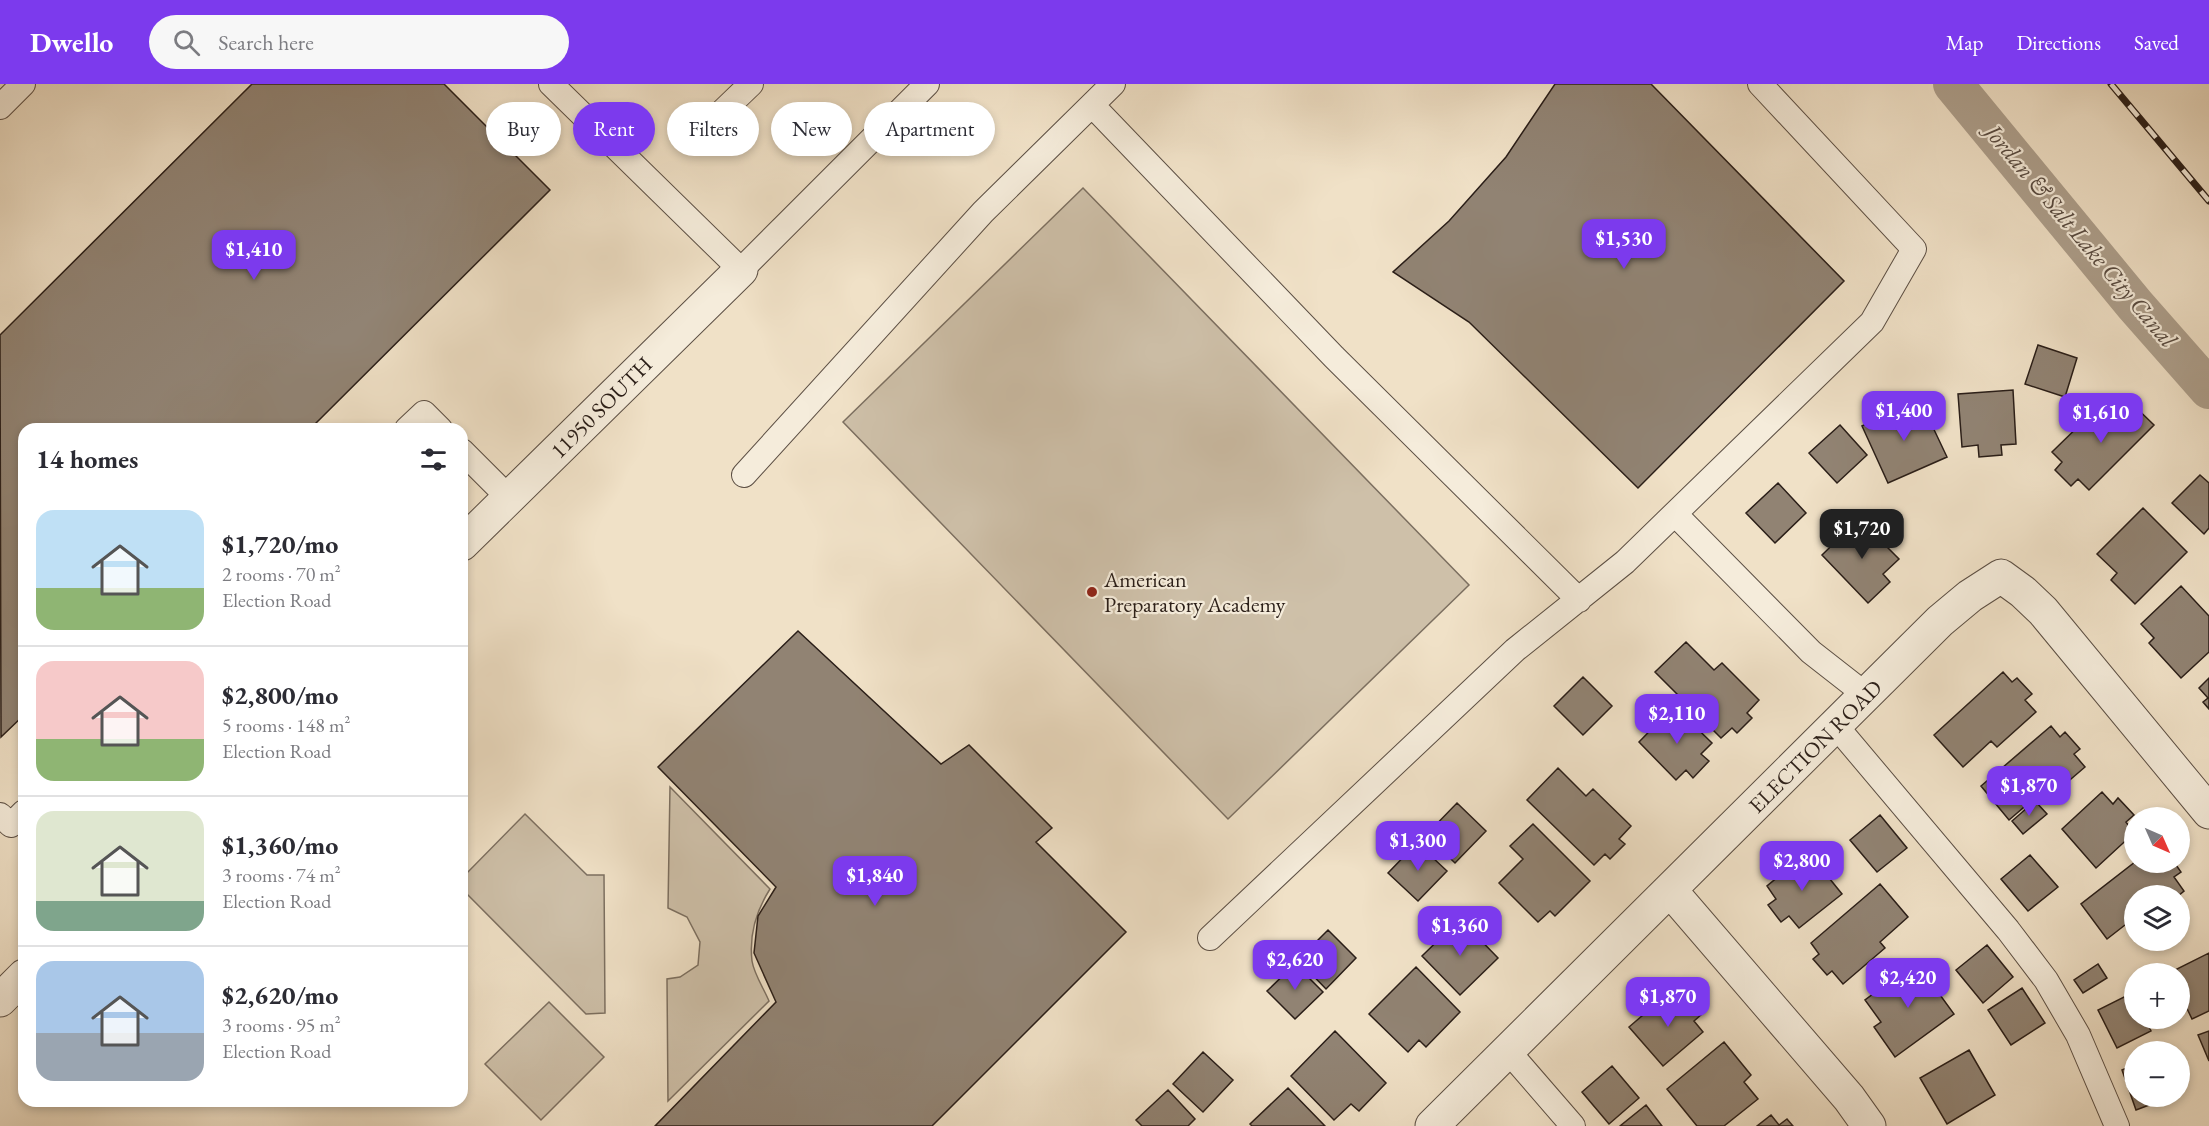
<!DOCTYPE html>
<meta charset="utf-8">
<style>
:root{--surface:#fff;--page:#f7f7f7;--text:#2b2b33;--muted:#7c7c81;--line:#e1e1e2;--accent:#7c3aed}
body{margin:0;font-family:"EB Garamond",serif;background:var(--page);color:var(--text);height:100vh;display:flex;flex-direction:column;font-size:22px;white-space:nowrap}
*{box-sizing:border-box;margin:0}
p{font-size:20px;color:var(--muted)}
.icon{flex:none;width:33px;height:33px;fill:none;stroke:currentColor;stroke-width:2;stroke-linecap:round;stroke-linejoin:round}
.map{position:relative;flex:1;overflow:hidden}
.details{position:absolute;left:18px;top:339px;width:450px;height:684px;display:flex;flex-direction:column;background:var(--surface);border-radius:18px;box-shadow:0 3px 9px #0003}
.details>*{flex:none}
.banner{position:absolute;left:486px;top:18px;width:570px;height:54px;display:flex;gap:12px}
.needle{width:39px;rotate:135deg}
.fabs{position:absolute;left:2124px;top:723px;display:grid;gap:12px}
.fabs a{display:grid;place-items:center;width:66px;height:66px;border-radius:50%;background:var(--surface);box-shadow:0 3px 9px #0003;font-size:30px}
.price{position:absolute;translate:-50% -51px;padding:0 14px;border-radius:12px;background:var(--accent);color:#fff;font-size:20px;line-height:39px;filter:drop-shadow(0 2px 3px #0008)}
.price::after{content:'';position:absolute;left:50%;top:36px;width:18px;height:14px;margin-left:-9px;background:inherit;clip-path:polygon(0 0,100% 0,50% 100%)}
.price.on{background:#222;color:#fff}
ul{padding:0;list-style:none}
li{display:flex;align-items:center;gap:18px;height:150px;padding:0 18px}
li+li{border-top:2px solid var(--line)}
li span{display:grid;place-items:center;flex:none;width:168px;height:120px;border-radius:18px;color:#555}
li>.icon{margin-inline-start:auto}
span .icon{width:72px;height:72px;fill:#fffc;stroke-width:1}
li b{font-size:26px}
h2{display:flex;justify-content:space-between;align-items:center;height:72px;padding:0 18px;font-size:26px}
.tag{padding:0 21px;border-radius:27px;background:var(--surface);box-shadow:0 3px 9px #0003;font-size:21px;line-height:54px}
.tag.on{background:var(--accent);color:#fff}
header{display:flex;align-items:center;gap:36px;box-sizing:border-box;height:84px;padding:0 30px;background:var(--accent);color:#fff}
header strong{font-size:28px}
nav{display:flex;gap:33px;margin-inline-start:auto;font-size:21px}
.search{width:420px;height:54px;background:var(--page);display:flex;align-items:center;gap:15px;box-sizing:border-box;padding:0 21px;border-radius:33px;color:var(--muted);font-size:22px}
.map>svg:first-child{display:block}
.green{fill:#cec0a9;stroke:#7c6f60;stroke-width:1.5}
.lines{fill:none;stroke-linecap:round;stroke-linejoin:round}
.canal{stroke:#ad9f8c;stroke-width:40}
.building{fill:#918373;stroke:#2a1e18;stroke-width:1.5}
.lane-casing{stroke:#5c4f44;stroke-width:26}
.street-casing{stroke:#5c4f44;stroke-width:35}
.lane{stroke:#f5ecdb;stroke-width:24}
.street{stroke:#f5ecdb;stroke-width:33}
.rail-casing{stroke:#2a1e18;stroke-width:7}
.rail{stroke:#f5ecdb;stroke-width:4.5;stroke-dasharray:14;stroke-linecap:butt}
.poi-dot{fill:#8f2418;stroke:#f5ecdb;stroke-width:2}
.labels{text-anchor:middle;stroke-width:4.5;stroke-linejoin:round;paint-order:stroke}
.street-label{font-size:22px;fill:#2a1e18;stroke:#f5ecdb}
.poi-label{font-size:22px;fill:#2a1e18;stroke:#f5ecdb;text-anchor:start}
.water-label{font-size:24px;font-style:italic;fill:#584b41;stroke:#f5ecdb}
</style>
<header>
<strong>Dwello</strong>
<div class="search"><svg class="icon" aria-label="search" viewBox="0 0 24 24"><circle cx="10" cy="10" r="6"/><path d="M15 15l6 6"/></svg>Search here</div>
<nav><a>Map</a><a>Directions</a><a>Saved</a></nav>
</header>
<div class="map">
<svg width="2209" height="1042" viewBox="0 0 2209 1042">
<rect width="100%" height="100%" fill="#f0e1c7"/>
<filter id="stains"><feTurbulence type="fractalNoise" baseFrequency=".00333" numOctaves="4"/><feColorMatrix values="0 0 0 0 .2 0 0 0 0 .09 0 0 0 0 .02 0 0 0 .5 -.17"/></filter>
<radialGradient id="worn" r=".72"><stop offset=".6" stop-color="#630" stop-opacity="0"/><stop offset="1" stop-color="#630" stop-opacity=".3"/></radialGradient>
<!-- green -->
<path class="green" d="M1083,104l386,397 -241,234 -385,-397z
M670,703l100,102c-14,22 -21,46 -18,72 2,13 12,28 17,40l-101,100 -1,-122 13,-2 18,-12 2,-23 -13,-25 -19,-9z
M525,730l62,61h17l1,138 -19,1 -124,-125v-11z
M549,918l55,55 -63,63 -56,-56z"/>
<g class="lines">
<!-- canal -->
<path class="canal" d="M1953,0l182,221 74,84"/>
</g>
<!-- building -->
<path class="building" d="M252,0h192l106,106 -240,239h-286v286l-23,22 -1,-402z
M1555,0h96l193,197 -206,207 -169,-166 -76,-50 56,-51 57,-64z
M2038,261l39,13 -12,39 -40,-13z
M2013,306l3,54 -15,1 1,10 -23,2 -1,-12 -16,2 -4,-53z
M2124,312l30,29 -65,65 -11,-11 -7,7 -16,-16 7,-8 -10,-10 38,-37 7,7z
M1920,316l27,57 -59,26 -26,-57z
M1840,341l27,30 -30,28 -28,-30z
M2200,391l9,8v45l-5,6 -32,-31z
M1778,399l28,30 -31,30 -29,-30z
M2143,424l44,44 -52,52 -24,-24 6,-7 -20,-19z
M1859,435l40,40 -16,15 7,8 -22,21 -46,-48z
M2181,502l28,30v36l-28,26 -32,-35 5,-5 -13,-14z
M798,547l143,133 28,-19 83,83 -16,14 90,90 -194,194h-277l121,-124 -22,-49 4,-37 18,-29 -118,-120z
M1686,558l28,28 8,-7 37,37 -12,13 5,5 -15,15 -5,-5 -11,10 -66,-66z
M2003,588l9,10 5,-4 15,16 -7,6 11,12 -39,35 -6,-6 -28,26 -29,-32z
M1583,593l29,29 -29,29 -29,-29z
M2209,594v31l-6,-7 5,-4 -9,-10z
M1674,622l38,37 -11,11 8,7 -16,17 -7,-8 -10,10 -37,-38z
M2051,642l9,11 5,-5 15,17 -6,5 11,13 -42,36 -6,-7 -28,24 -28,-34z
M1558,684l28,28 7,-7 38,37 -12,13 6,5 -15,15 -5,-5 -11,11 -67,-65z
M2102,708l11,12 5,-6 16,17 -8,7 8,11 -38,35 -34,-39z
M2035,717l12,13 -24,20 -11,-13z
M1457,719l29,28 -31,32 -29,-28z
M1880,731l27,33 -30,24 -27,-32z
M1533,740l57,57 -35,35 -5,-5 -12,11 -39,-39 24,-24 -13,-13z
M1417,759l30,28 -29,30 -30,-28z
M1808,768l34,42 -43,34 -10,-12 -8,6 -13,-17 8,-6 -9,-13z
M2030,771l28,32 -30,24 -27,-32z
M2135,778h39l7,10 -7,5 10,14 -6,5h-44v22l-27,21 -26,-35z
M1880,800l28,33 -28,25 5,6 -42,36 -11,-13 -5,4 -14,-16 6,-5 -8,-11z
M1460,835l38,39 -38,37 -38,-39z
M1328,846l28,28 -30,31 -28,-29z
M1987,861l26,32 -30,26 -27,-33z
M2209,869v58l-17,8 -12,-25v-20l-11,-1z
M1916,878l38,52 -59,43 -21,-30 7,-5 -16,-22z
M1295,880l28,28 -28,27 -28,-28z
M2098,880l9,14 -24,15 -9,-13z
M1416,883l44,45 -34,35 -7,-7 -11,12 -39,-38z
M2022,904l23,35 -34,22 -23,-35z
M1670,908l10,11 7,-6 15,17 -8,7 9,11 -40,34 -34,-39z
M2132,909l2,5v20h11l6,13 -34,17 -19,-38z
M1335,947l51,52 -27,28 -8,-7 -17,16 -43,-44z
M2209,947v30l-11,-26z
M1724,958l27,33 -7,7 14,17 -34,27h-27l-30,-37z
M1969,966l26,45 -48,29 -27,-46z
M1203,968l30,28 -30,32 -30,-28z
M2134,981v31h39l-37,14 -14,-40z
M1612,982l27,32 -30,26 -27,-32z
M1288,1004l37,38h-73l-2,-2z
M1168,1006l27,29 -7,7h-46l-6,-6z
M1646,1021l16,21h-42z
M1771,1031l8,10 8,-6 6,7h-36z"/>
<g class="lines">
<defs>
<path id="lane" d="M551,0l190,186 186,-186
M1092,21l242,252 245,243
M0,23l23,-23
M722,28l29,-28
M407,345l17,-16 16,16
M462,367l47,47
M744,391l239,-263 130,-128
M1675,430l136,138 55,43
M1836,642l172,204 38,50 32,55 39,91
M0,731l11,10 13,-13
M1210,854l305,-288 110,-88 247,-240 42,-73 -154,-165
M1508,967l65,75"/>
<path id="street" d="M462,460l279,-274
M1670,806l179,208 20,28
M0,916l24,-24
M1432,1042l508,-505 30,-25 31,-20 22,16 20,19 166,201"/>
</defs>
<!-- lane casing -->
<use href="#lane" class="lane-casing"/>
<!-- street casing -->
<use href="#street" class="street-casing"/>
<!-- lane -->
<use href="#lane" class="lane"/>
<!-- street -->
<use href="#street" class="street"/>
<defs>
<path id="rail" d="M2111,0l98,117"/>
</defs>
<!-- rail casing -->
<use href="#rail" class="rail-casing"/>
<!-- rail -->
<use href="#rail" class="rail"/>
</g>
<!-- markers -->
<circle class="poi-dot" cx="1092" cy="508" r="6"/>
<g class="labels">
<!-- street labels -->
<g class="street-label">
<text transform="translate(601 323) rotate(-45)" y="8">11950 SOUTH</text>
<text transform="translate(1815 662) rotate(-45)" y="8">ELECTION ROAD</text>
</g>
<!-- poi labels -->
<g class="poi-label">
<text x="1104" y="503">American<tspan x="1104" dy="25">Preparatory Academy</tspan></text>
</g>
<!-- water labels -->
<g class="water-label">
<text transform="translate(2081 152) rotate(50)" y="8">Jordan &amp; Salt Lake City Canal</text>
</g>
</g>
<rect width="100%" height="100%" filter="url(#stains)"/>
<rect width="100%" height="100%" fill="url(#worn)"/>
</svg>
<div class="fabs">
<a><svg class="needle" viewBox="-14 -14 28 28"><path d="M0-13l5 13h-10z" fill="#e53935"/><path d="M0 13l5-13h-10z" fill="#7c7c81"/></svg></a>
<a><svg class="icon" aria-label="layers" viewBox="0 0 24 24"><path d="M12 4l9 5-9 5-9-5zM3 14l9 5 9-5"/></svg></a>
<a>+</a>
<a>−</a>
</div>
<b class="price" style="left:1624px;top:186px">$1,530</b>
<b class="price" style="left:254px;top:197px">$1,410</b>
<b class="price" style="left:1904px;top:358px">$1,400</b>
<b class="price" style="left:2101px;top:360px">$1,610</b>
<b class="price on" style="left:1862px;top:476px">$1,720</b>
<b class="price" style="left:1677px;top:661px">$2,110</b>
<b class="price" style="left:2029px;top:733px">$1,870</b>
<b class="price" style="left:1418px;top:788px">$1,300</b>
<b class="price" style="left:1802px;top:808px">$2,800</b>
<b class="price" style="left:875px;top:823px">$1,840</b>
<b class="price" style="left:1460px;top:873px">$1,360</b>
<b class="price" style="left:1295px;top:907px">$2,620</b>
<b class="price" style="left:1908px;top:925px">$2,420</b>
<b class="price" style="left:1668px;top:944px">$1,870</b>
<div class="banner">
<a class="tag">Buy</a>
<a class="tag on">Rent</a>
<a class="tag">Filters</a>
<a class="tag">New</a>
<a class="tag">Apartment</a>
</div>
<section class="details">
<h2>14 homes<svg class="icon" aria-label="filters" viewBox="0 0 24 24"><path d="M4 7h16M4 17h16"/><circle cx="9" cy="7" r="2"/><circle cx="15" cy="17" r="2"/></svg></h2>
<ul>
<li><span style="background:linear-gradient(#bfe0f5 65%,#8fb573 0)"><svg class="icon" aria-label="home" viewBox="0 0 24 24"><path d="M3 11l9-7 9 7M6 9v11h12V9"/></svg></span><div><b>$1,720/mo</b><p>2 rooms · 70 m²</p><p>Election Road</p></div></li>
<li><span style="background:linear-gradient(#f6c9c9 65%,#8fb573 0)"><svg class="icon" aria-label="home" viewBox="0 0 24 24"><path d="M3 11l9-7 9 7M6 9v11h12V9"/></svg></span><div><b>$2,800/mo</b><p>5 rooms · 148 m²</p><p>Election Road</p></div></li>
<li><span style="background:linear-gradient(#dfe7d0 75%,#7fa58c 0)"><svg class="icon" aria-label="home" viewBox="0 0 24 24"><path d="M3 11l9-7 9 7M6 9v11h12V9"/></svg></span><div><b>$1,360/mo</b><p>3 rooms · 74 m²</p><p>Election Road</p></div></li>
<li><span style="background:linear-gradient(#a9c7e8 60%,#9aa5b1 0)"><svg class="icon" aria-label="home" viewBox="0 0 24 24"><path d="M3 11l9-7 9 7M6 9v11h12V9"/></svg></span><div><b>$2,620/mo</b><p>3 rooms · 95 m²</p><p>Election Road</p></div></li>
</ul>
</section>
</div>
